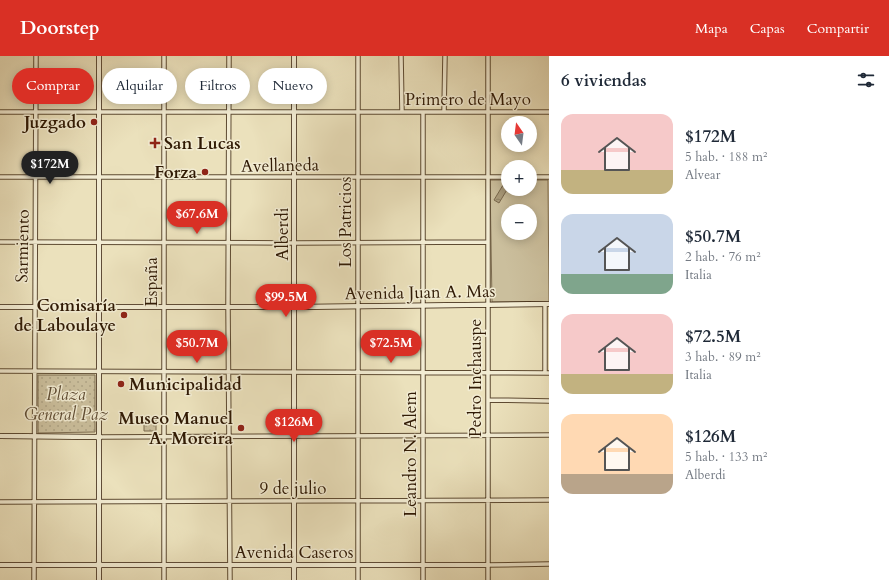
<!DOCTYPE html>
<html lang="es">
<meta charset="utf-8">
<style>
:root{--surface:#fff;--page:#f2f2f3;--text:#1f2937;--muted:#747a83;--accent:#d93025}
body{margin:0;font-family:Cardo,serif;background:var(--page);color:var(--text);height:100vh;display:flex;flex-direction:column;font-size:15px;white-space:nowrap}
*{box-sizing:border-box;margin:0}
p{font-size:13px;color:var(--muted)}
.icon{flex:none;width:22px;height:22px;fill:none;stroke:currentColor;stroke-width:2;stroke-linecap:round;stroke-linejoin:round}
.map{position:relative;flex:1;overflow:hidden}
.drawer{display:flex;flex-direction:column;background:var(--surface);width:340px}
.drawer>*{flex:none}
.banner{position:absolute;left:12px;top:12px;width:380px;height:36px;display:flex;gap:8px}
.needle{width:26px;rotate:346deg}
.controls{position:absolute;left:501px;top:60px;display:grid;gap:8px}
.controls a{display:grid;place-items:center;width:36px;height:36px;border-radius:50%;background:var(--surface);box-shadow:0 2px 10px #0003;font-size:20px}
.price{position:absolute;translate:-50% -34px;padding:0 9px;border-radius:14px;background:var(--accent);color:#fff;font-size:13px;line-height:26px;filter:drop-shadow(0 1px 2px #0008)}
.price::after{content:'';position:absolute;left:50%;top:24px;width:12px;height:9px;margin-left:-6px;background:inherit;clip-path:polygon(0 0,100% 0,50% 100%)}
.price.selected{background:#222;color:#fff}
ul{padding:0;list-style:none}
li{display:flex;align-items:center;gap:12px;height:100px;padding:0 12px}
li span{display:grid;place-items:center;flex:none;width:112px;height:80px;border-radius:12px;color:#555}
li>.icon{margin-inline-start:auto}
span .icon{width:48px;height:48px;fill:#fffc;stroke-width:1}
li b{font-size:17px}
h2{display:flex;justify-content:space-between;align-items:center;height:48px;padding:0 12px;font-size:17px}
.pill{padding:0 14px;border-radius:18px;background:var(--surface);box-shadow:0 2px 10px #0003;font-size:14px;line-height:36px}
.pill.selected{background:var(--accent);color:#fff}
header{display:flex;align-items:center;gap:24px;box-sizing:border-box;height:56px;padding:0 20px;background:var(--accent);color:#fff}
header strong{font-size:19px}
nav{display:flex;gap:22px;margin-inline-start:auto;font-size:14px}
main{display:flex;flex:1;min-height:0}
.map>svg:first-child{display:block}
.park{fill:url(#park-dots);stroke:#7d6c50}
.garden{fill:#cbbf9d;stroke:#7d6c50;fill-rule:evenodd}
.water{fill:url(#water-ripples);stroke:#79684d}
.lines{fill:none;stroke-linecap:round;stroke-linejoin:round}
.minor-casing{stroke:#5e4b32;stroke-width:5.5}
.secondary-casing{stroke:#2f1904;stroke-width:6}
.minor{stroke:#f2ecd3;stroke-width:3.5}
.secondary{stroke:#f2ecd3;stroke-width:4.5}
.poi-dot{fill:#8f2418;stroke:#f2ecd3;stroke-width:1.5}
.labels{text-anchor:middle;stroke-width:3;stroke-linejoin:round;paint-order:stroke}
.street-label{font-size:17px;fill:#2f1904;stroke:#f2ecd3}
.poi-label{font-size:17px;font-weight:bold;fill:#2f1904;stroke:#f2ecd3;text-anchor:end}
.park-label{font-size:17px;font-style:italic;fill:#5e4b32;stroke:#f2ecd3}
</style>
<header>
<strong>Doorstep</strong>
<nav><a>Mapa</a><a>Capas</a><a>Compartir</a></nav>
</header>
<main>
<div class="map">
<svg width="549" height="524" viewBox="0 0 549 524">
<defs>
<pattern id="park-dots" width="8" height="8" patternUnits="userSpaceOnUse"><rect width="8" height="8" fill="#cbbf9d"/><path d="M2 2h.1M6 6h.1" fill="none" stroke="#afa486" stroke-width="1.8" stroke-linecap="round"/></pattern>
<pattern id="water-ripples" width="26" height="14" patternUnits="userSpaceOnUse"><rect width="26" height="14" fill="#ab9d7d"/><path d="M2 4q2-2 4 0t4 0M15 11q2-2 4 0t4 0" fill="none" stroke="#8c7f64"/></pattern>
</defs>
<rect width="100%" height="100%" fill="#ebe1bc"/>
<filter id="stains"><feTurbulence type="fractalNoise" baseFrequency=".005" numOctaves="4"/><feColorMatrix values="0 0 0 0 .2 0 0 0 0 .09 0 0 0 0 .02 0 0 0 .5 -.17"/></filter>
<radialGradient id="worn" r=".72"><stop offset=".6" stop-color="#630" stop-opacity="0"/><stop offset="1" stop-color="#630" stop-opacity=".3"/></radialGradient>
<!-- park -->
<path class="park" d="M38,319h57v57l-57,1z
M156,362v13h-12v-12z"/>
<!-- garden -->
<path class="garden" d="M490,124h18v9h22v-9h18l1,122h-57zM508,155h22v22h-22z"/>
<!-- water -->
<path class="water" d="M503,129l5,3 -9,15 -5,-3z"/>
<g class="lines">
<defs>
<path id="minor" d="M229,0l-1,250 2,274
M358,0v524
M401,0l1,56
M488,0v524
M0,56h549
M444,56l1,-56
M0,121h508
M530,121h19
M0,186l295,1 193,-1
M0,315l549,2
M545,317v-69
M488,344l61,1
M100,381l449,-2
M0,446l549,-2
M488,509l61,-1
M34,524l2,-524
M164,524v-524
M423,524v-468"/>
<path id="secondary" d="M294,0v524
M0,251h295l254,-3
M0,380l100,1
M0,509h488
M99,524v-524"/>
</defs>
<!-- minor casing -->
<use href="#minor" class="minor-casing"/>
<!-- secondary casing -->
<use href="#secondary" class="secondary-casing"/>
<!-- minor -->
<use href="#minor" class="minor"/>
<!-- secondary -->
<use href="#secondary" class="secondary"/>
</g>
<!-- markers -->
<g class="poi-dot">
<circle cx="94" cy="66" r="4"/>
<path d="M153 81h4v4h4v4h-4v4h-4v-4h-4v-4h4z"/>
<circle cx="205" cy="116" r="4"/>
<circle cx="124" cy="259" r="4"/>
<circle cx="121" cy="328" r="4"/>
<circle cx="241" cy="372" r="4"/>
</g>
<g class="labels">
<!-- street labels -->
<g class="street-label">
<text x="468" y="49">Primero de Mayo</text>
<text transform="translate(280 109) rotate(-1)" y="6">Avellaneda</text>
<text transform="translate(345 166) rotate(-90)" y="6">Los Patricios</text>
<text transform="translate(282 178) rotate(-90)" y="6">Alberdi</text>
<text transform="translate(22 190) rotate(-89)" y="6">Sarmiento</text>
<text transform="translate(151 226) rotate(-90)" y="6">España</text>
<text transform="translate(420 236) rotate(-1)" y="6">Avenida Juan A. Mas</text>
<text transform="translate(475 322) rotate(-90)" y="6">Pedro Inchauspe</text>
<text transform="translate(410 398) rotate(-90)" y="6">Leandro N. Alem</text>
<text x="293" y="438">9 de julio</text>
<text x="294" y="502">Avenida Caseros</text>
</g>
<!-- poi labels -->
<g class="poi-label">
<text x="86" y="72">Juzgado</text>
<text x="164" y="93" text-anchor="start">San Lucas</text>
<text x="197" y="122">Forza</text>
<text x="116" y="255">Comisaría<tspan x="116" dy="20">de Laboulaye</tspan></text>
<text x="129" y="334" text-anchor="start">Municipalidad</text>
<text x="233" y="368">Museo Manuel<tspan x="233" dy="20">A. Moreira</tspan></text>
</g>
<!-- park labels -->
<g class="park-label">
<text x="66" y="344">Plaza<tspan x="66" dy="20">General Paz</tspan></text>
</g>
</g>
<rect width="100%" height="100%" filter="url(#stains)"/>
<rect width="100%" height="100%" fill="url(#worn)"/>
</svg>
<div class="controls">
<a><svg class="needle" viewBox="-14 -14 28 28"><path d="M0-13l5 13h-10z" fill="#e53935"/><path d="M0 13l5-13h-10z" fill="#747a83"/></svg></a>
<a>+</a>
<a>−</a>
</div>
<b class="price selected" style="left:50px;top:129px">$172M</b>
<b class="price" style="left:197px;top:179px">$67.6M</b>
<b class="price" style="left:286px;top:262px">$99.5M</b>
<b class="price" style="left:197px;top:308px">$50.7M</b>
<b class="price" style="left:391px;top:308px">$72.5M</b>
<b class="price" style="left:294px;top:387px">$126M</b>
<div class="banner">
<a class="pill selected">Comprar</a>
<a class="pill">Alquilar</a>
<a class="pill">Filtros</a>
<a class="pill">Nuevo</a>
</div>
</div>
<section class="drawer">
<h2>6 viviendas<svg class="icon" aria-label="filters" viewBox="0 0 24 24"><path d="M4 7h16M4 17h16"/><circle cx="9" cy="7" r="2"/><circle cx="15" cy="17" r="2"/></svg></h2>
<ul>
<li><span style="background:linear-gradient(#f6c9c9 70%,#c2b280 0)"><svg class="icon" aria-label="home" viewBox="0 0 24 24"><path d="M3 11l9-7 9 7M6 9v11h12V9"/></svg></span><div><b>$172M</b><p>5 hab. · 188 m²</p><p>Alvear</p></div></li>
<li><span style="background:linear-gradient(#c9d6e8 75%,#7fa58c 0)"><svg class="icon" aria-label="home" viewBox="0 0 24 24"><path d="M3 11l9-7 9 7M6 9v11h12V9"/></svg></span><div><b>$50.7M</b><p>2 hab. · 76 m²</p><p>Italia</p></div></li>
<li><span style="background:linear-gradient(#f6c9c9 75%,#c2b280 0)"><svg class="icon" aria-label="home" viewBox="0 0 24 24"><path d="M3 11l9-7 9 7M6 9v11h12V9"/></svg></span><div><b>$72.5M</b><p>3 hab. · 89 m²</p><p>Italia</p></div></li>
<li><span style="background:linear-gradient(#ffd9b3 75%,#b9a48a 0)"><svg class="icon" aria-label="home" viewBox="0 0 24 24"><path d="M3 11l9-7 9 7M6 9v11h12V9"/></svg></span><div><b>$126M</b><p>5 hab. · 133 m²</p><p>Alberdi</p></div></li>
</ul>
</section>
</main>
